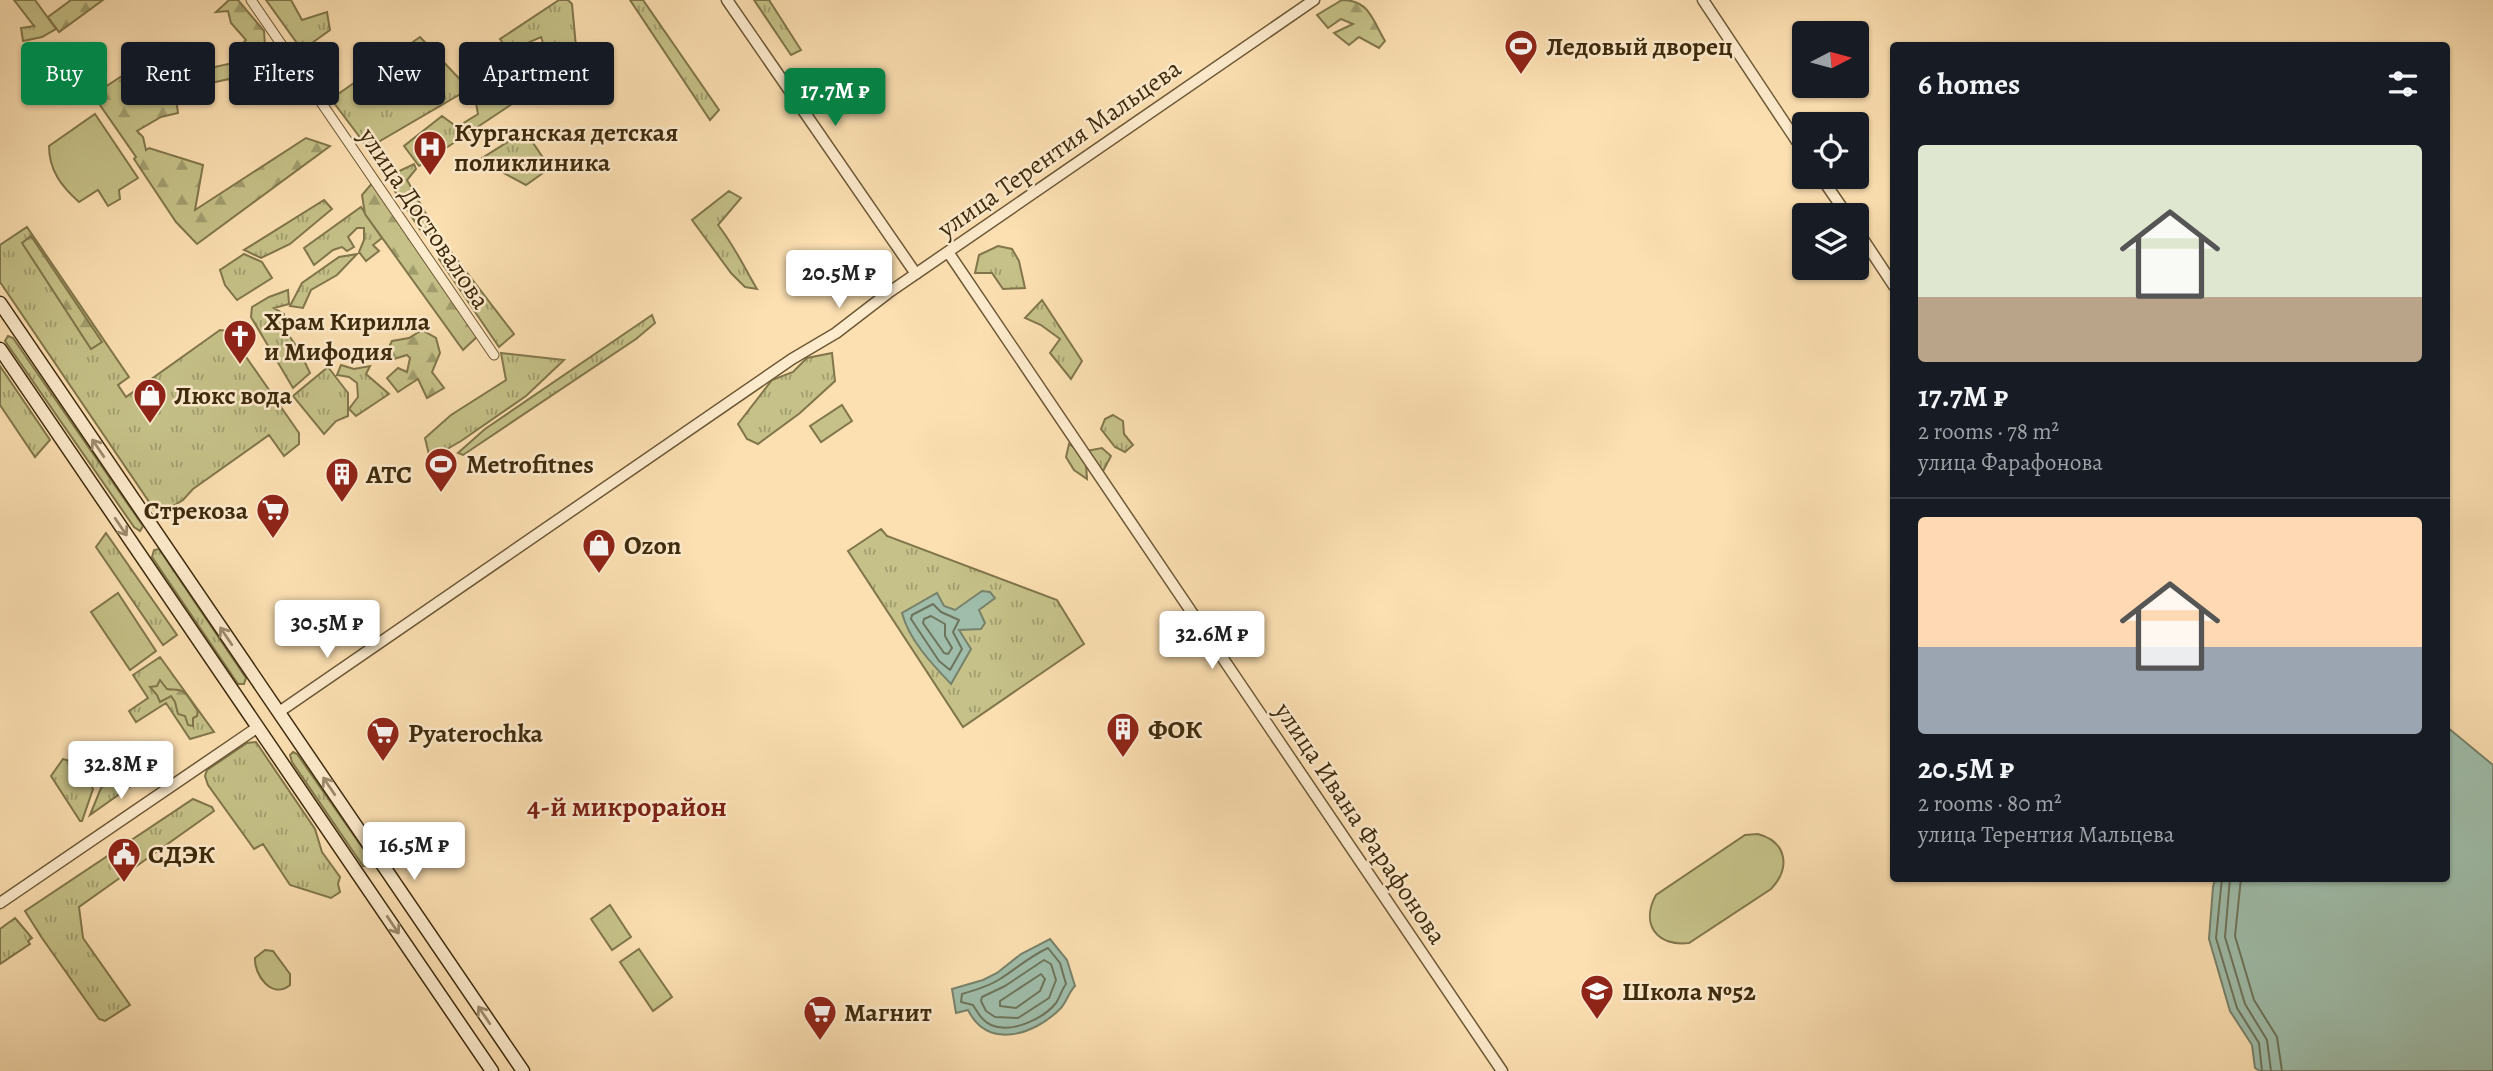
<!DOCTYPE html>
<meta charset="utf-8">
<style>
:root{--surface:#171b24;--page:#242831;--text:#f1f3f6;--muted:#9ea1a6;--line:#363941;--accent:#0b8043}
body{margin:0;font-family:Alegreya,serif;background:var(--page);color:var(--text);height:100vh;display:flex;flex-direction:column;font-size:26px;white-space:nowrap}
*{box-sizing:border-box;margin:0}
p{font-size:23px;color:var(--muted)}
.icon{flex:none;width:38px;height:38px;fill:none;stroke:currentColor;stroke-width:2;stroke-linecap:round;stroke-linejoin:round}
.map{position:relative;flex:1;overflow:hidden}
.side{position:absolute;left:1890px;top:42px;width:560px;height:840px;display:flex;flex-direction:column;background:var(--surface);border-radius:7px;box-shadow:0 2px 5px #0004}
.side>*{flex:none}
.hud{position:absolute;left:21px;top:42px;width:665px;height:63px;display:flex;gap:14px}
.needle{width:46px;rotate:84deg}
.tools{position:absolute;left:1792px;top:21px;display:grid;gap:14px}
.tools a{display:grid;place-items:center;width:77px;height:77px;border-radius:7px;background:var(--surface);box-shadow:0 2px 5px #0004;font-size:35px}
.price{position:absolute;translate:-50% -60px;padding:0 16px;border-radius:7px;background:#fff;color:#222;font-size:23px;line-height:46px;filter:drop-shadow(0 2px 4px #0008)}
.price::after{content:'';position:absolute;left:50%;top:42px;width:21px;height:16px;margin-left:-10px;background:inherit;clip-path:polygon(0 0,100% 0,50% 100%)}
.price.selected{background:var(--accent);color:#fff}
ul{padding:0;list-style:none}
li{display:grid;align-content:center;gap:14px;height:371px;padding:0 28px}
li+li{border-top:2px solid var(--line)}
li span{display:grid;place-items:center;height:217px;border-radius:7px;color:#555}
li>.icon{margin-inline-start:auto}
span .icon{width:126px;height:126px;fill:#fffc;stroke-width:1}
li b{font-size:30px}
h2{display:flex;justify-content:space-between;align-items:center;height:84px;padding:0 28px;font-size:30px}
.tag{padding:0 24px;border-radius:7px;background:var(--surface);box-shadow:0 2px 5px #0004;font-size:24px;line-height:63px}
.tag.selected{background:var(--accent);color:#fff}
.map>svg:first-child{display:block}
.grass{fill:url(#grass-tufts);stroke:#81764a;stroke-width:2}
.forest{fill:url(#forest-firs);stroke:#81764a;stroke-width:2}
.green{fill:#c5c188;stroke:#81764a;stroke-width:2}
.water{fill:#9fbdaa;stroke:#78826b;stroke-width:2}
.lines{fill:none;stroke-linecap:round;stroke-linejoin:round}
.shore{stroke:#6e745b;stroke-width:2}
.minor-casing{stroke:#6d5836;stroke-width:11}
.tertiary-casing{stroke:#6d5836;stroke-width:13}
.secondary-casing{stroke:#3d2a0c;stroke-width:15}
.minor{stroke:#fdebcd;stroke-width:9}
.tertiary{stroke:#fdebcd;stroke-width:10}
.secondary{stroke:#fdebcd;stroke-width:12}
.oneway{stroke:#9d8a6c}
.labels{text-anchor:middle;stroke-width:5;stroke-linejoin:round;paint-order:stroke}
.poi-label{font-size:26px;font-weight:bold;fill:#3d2a0c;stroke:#fdebcd;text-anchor:start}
.street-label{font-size:26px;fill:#3d2a0c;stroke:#fdebcd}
.neighbourhood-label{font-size:28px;font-weight:bold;fill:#7a1f14;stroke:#fdebcd}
</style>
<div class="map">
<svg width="2493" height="1071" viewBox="0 0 2493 1071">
<defs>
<pattern id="grass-tufts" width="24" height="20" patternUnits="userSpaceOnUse" patternTransform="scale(1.75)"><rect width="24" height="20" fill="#c5c188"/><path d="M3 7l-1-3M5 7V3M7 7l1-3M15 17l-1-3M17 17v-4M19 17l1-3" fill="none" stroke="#a19d6e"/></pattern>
<pattern id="forest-firs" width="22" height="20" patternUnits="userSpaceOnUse" patternTransform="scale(1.75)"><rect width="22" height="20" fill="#c5c188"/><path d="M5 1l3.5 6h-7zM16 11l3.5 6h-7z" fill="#a19d6e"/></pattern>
</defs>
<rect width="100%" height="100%" fill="#fce0b2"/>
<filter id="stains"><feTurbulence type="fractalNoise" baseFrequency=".00286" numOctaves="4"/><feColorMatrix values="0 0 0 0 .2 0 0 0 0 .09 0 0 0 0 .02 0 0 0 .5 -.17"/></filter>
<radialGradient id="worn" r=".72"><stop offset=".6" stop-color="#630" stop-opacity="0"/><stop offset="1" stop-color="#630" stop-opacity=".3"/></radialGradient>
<!-- grass -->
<path class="grass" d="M14,0h21l21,29 -14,8 -19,4 -2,-13 13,-2z
M266,0h25l11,20 25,-8 3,18 -28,20z
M559,0h9l4,4 4,43 -5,19 -23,-8 -7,-21 -32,14 -9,-12z
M630,0h13l76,110 -9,10z
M754,0h15l32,50 -10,5z
M420,37l49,52 -101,59 -37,-49z
M530,74l10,7 -7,9 -114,76 -15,-20 38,-30 15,11 21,-13 -4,-21z
M525,131l25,37 -24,17 -47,-25z
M414,164l2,5 -9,11 29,52 -11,5 -33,-50 1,-13z
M729,191l12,7 -23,27c16,20 26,42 39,64l-12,-2 -14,-14 -39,-53z
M324,200l8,9 -42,35 -29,14 -17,-8z
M361,207l21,31 -9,7 6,6 -13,10 -7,-9 5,-12v-12h-7l-9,9 6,10 -7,4 -5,-4 -9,3 -19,15 -10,-17z
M27,227l102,150 -11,8 8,12 94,-67 8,1 71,102v11l-15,12 -15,-21 -76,54 -10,11 -25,15 -158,-233v-37z
M445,244l69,90 -15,13 -60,-88z
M998,246l14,3 7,12 6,27 -22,1 -11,-16h-17l4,-18z
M244,254l18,8 10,16 -35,22 -12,-15 -5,-15z
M357,254l-20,21 -26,15 -8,18 -13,-2 12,-23 37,-26z
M288,290l1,14 -15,4 10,6 -1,13 16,23 11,23 -17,15 -42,-71 1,-10 17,-10z
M1042,300l40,61 -11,18 -21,-26 10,-14 -19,-14 -16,-7z
M652,315l3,8 -19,16 -173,116 -5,-2 27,-24z
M8,336l5,2 130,188 -3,5 -6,-4 -129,-186z
M501,353l63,7 -38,36 -65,45 -31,18 -5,-21 26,-23 55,-35z
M832,353l3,28 -35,32 -42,31 -11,-5 -9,-15 34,-44 21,-8 14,-14z
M341,365l13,4 16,-3 -4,8 23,20 -33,22 -7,-7 9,-12 -1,-14 -8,-6 -12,-2z
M0,366l50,74 -15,17 -35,-52z
M328,367l20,26v23l-12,5 -12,13 -31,-38z
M1113,415l10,6 1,13 9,11 -8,7 -10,-5 -14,-18 4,-10z
M1069,444l12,8 21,-4 9,8 -10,19 -15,-11 1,15 -13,-9 -8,-13z
M881,529l6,7 170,64 27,44 -121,83 -115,-176z
M106,533l71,102 -14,10 -67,-98z
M159,549l87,129 -2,6h-6l-86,-127 2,-7z
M160,657l54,75 -24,7 -24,-36 -30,19 -7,-11 19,-13 -15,-23z
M256,742l59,87 7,23 18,25 -2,7 2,8 -9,6 -41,-13 -27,-41 -9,5 -46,-64 -3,-9 2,-6 40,-27z
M293,752l4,2 74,106 -1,6h-7l-71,-104 -2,-7z
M63,759l14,4 16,26 -11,32h-2l-29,-45z
M126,772l19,4 -55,39 11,-27z
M193,799l19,8 2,4 -135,96 4,31 47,67 -25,16 -6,-2 -57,-81 -17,-27z
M15,918l17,20 -4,3 2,3 -30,20v-35z"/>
<!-- forest -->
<path class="forest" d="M71,0h32l-44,32 -11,-15z
M229,0h9l26,31 1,14 -17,11 -10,-8 8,-8 -15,-17 -3,-12 -12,1z
M1342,0c27,0 30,19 43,41l-6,7 -20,-11 -10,8 -15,-12 19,-9 -12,-5 -13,9 -11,-13z
M242,61l20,1 -4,18 -24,5h-3l-2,-6 -18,4 -1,-15z
M140,64l5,5 -6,8 27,-1 9,15 3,22 -17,4 -24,14 6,6 3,13 3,-2 54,17 -8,45 111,-72 24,8 -133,98 -21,-22 -42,-63 2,-2 -43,-62z
M374,181l106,153 -17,16 -98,-136 -3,-19z
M31,236l71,106 -11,7 -69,-106z
M422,330l14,8 4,15 -8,19 12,16 -17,10 -9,-19 -20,13 -11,-14 11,-10 9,4 3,-14 -3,-3 -13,4h-11l9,-18 17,-3z
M160,680l7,9c4,1 8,0 12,1 8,1 13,14 19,21l-1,5 -4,2v8l-5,-1 -3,-9 -7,-2 -3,-12 -4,-6 -11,6 -3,-7 -7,-8 7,-1z"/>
<!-- green -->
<path class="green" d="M95,114l43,64 -19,12 1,9 -12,7 -10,-16 -19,12c-18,-16 -30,-32 -30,-56z
M842,405l10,16 -31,21 -11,-16z
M118,593l38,58 -26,19 -39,-58z
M1758,834c29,8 33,34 13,55l-82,54c-32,4 -49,-19 -33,-48l89,-60z
M610,905l21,32 -19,13 -21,-31z
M639,949l33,48 -19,14 -33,-49z
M265,950l8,1 17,23v11c-18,15 -36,-10 -35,-27z"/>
<!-- water -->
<path class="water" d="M982,591l8,1 5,6 -16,12 6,13 -4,6 -22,1 12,19 -20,35c-19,-20 -42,-44 -49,-71l35,-20 7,13 11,4z
M2447,727l46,38v306h-233l-5,-3 -3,-23 -22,-34 -21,-72 4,-52 2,-8 231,-1z
M1050,939l17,21 8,26c-7,7 -8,16 -15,23 -26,26 -72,41 -92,1l-12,3 -4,-24 31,-9 14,-7 24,-19z"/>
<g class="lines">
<!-- shore -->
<path class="shore" d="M933,604l8,8 18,8 -6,12 9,17 -12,21 -11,-9 -28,-42 1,-4z
M931,616l14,8v12l7,12 -4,6 -4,-1 -21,-30 1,-4z
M2222,878l-6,60 21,70 22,35 3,28
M2230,878l-5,59 20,67 22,36 4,31
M2241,878l-6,58 19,64 23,37 5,34
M1048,948l12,15 6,21c-4,5 -6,13 -10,19 -13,16 -45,31 -65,22 -9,-4 -13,-12 -18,-20l-12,-3 1,-8c13,-4 26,-7 38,-15 16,-10 30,-23 48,-31z
M1044,960l7,4 5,16 -7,18 -31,20 -23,-1 -9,-6 -5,-10 1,-4 23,-11z
M1041,974l4,5 -5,12 -24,17 -16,-2v-5z"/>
<defs>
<path id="minor" d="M251,0l243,355"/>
<path id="tertiary" d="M727,0l189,274
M1703,0l101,152
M1821,177l26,38
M1857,230l37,56
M948,252l554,819
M279,712l513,-353 44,-26 52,-40 426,-293
M0,903l258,-176"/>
<path id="secondary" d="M0,303l523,768
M0,349l492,722"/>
</defs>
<!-- minor casing -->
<use href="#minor" class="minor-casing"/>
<!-- tertiary casing -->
<use href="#tertiary" class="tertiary-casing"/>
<!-- secondary casing -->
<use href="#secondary" class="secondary-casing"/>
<!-- minor -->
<use href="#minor" class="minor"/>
<!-- tertiary -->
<use href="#tertiary" class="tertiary"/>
<!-- secondary -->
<use href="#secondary" class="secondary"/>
</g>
<!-- one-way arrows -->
<defs><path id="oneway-shaft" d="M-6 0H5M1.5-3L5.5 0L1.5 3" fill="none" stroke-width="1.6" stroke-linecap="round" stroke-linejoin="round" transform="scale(1.75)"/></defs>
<g class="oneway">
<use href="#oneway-shaft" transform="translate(98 448) rotate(-124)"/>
<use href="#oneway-shaft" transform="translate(121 527) rotate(56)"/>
<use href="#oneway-shaft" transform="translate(226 636) rotate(-124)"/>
<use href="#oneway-shaft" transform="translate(329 786) rotate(-124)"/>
<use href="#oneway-shaft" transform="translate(393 925) rotate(56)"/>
<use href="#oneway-shaft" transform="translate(484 1015) rotate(-124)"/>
</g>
<!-- icons -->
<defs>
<symbol id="stadium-pin" viewBox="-11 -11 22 30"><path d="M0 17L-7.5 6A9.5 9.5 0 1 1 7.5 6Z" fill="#8f2418" stroke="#fdebcd"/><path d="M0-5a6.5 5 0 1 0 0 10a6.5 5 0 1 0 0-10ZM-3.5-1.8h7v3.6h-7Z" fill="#fff"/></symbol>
<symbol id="hospital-pin" viewBox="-11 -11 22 30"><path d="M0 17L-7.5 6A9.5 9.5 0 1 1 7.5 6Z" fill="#8f2418" stroke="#fdebcd"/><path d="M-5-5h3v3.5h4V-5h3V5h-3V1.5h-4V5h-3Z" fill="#fff"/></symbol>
<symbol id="church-pin" viewBox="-11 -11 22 30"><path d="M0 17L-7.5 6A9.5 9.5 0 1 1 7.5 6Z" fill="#8f2418" stroke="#fdebcd"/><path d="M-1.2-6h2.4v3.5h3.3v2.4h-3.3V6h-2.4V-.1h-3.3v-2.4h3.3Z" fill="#fff"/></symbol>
<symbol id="shop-pin" viewBox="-11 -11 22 30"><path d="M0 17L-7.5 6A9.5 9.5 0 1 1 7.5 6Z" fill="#8f2418" stroke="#fdebcd"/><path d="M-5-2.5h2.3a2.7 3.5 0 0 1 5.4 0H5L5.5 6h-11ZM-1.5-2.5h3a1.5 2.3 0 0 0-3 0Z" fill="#fff"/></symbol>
<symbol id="building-pin" viewBox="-11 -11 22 30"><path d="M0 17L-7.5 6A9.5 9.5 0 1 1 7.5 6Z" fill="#8f2418" stroke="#fdebcd"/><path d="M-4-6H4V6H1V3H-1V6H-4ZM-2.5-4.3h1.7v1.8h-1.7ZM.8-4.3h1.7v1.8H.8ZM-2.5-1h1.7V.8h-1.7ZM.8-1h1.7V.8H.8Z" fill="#fff"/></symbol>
<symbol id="supermarket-pin" viewBox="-11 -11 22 30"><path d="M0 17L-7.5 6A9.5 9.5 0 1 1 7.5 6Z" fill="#8f2418" stroke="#fdebcd"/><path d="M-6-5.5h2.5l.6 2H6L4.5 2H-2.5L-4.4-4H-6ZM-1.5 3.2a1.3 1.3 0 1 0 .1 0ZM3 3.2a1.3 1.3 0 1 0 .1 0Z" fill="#fff"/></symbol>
<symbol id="civic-pin" viewBox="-11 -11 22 30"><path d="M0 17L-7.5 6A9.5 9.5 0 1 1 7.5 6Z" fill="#8f2418" stroke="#fdebcd"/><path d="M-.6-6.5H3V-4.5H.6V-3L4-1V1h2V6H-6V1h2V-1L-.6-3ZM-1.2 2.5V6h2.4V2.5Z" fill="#fff"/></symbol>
<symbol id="school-pin" viewBox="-11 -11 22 30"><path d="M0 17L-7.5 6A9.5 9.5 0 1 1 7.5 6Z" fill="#8f2418" stroke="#fdebcd"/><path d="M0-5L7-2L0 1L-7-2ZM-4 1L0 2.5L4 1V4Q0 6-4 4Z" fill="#fff"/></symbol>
</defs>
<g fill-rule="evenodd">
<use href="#stadium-pin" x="1502" y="27" width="38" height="52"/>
<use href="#hospital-pin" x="411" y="128" width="38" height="52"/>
<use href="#church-pin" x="221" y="317" width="38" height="52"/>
<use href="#shop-pin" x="131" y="376" width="38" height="52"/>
<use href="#stadium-pin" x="422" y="445" width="38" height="52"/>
<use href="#building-pin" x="323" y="455" width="38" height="52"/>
<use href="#supermarket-pin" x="254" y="491" width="38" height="52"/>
<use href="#shop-pin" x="580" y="526" width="38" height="52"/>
<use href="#building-pin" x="1104" y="710" width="38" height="52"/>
<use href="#supermarket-pin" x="364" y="714" width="38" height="52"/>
<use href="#civic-pin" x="105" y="835" width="38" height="52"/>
<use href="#school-pin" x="1578" y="972" width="38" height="52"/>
<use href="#supermarket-pin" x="801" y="993" width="38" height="52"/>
</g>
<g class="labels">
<!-- poi labels -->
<g class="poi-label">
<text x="1546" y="55">Ледовый дворец</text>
<text x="454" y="141">Курганская детская<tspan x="454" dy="30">поликлиника</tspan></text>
<text x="264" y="330">Храм Кирилла<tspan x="264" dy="30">и Мифодия</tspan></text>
<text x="174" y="404">Люкс вода</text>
<text x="466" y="473">Metrofitnes</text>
<text x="366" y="483">АТС</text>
<text x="248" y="519" text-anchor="end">Стрекоза</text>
<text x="624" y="554">Ozon</text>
<text x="1148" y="738">ФОК</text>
<text x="408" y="742">Pyaterochka</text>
<text x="148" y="863">СДЭК</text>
<text x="1622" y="1000">Школа №52</text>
<text x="844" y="1021">Магнит</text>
</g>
<!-- street labels -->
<g class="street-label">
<text transform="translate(1059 148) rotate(-35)" y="9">улица Терентия Мальцева</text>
<text transform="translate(425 218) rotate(56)" y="9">улица Достовалова</text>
<text transform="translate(1361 823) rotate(56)" y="9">улица Ивана Фарафонова</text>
</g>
<!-- neighbourhood labels -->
<g class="neighbourhood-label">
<text x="627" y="816">4-й микрорайон</text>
</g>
</g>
<rect width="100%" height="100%" filter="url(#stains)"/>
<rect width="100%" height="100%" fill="url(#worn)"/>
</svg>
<div class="tools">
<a><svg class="needle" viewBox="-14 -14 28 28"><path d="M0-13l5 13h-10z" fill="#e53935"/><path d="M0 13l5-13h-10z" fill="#9ea1a6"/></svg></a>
<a><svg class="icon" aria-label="locate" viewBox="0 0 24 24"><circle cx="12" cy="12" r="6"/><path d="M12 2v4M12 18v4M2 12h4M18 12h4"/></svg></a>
<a><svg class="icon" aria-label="layers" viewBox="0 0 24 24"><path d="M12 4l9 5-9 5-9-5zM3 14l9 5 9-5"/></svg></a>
</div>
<b class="price selected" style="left:835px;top:128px">17.7M ₽</b>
<b class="price" style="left:839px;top:310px">20.5M ₽</b>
<b class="price" style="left:327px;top:660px">30.5M ₽</b>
<b class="price" style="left:1212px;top:671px">32.6M ₽</b>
<b class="price" style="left:121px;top:801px">32.8M ₽</b>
<b class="price" style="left:414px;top:882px">16.5M ₽</b>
<div class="hud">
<a class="tag selected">Buy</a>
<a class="tag">Rent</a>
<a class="tag">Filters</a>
<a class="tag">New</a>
<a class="tag">Apartment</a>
</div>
<section class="side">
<h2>6 homes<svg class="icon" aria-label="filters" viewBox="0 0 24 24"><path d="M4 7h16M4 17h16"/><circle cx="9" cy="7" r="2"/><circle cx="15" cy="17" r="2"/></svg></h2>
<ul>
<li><span style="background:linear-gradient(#dfe7d0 70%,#b9a48a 0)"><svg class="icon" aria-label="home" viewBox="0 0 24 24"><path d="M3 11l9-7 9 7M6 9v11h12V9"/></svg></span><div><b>17.7M ₽</b><p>2 rooms · 78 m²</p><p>улица Фарафонова</p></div></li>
<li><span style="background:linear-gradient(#ffd9b3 60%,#9aa5b1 0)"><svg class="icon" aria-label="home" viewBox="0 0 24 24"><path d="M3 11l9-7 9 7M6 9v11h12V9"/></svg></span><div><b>20.5M ₽</b><p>2 rooms · 80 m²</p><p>улица Терентия Мальцева</p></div></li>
</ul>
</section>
</div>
